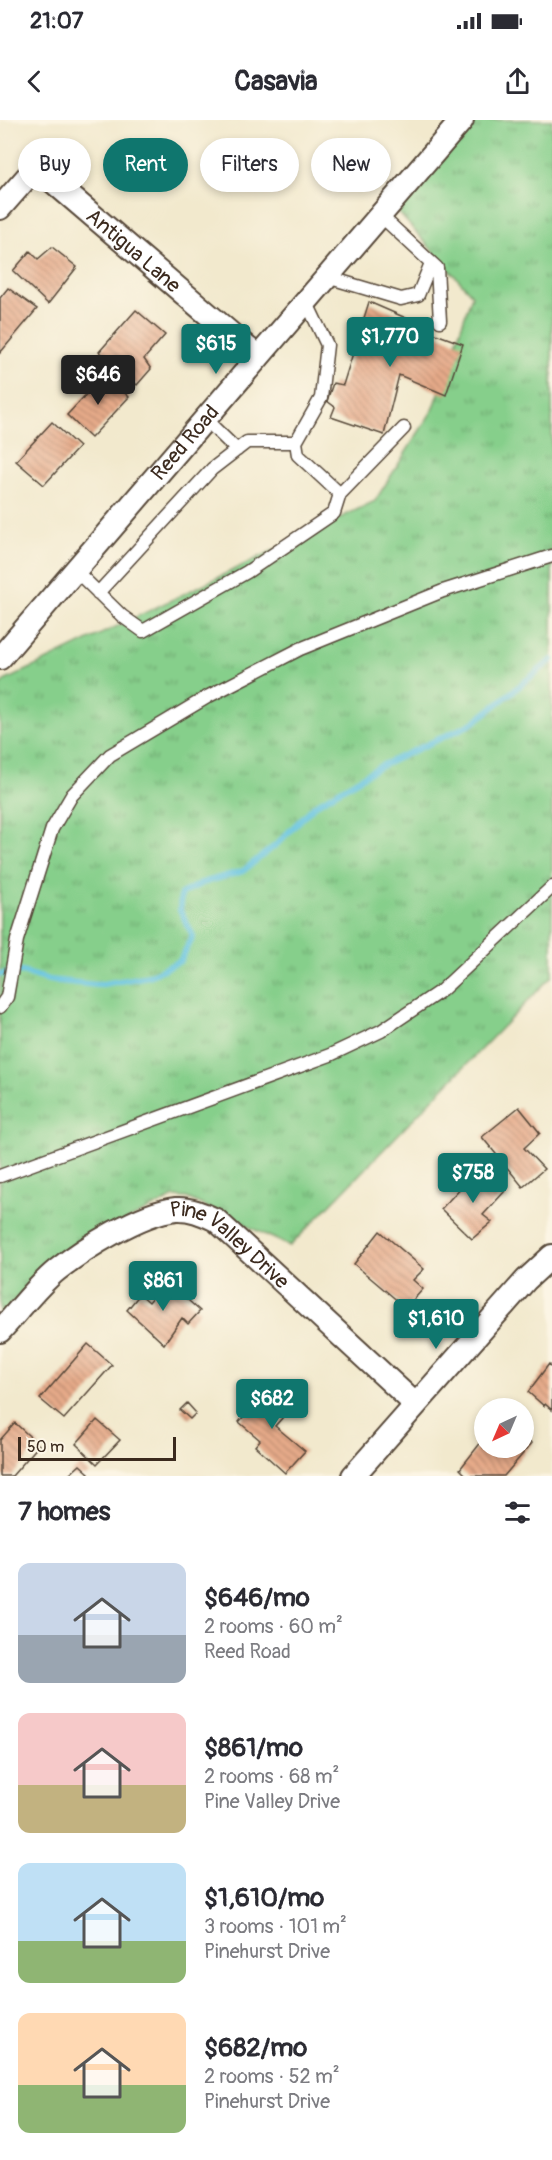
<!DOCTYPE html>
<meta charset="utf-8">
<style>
:root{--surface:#fff;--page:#f2f2f3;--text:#2b2b33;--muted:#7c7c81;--accent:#0f766e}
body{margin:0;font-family:Pangolin,sans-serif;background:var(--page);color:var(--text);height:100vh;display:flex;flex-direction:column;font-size:22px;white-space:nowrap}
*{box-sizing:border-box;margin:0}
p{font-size:20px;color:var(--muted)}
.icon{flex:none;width:33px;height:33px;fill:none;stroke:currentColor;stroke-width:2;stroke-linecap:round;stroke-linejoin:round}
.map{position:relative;height:1356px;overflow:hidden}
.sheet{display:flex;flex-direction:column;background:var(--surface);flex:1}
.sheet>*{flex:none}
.guide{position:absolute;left:18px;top:18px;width:516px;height:54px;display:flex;gap:12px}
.needle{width:39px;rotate:224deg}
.controls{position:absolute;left:474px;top:1278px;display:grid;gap:12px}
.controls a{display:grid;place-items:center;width:60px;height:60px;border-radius:50%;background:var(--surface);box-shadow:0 3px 9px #0003;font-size:30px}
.scale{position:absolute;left:18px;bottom:15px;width:158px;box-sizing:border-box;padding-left:6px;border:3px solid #3b2a1e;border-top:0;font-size:16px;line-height:21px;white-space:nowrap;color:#3b2a1e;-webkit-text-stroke:4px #fcf5e5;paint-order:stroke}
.price{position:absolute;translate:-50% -51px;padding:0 14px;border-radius:6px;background:var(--accent);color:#fff;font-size:20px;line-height:39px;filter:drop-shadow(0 2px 3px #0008)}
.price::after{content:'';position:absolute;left:50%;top:36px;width:18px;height:14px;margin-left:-9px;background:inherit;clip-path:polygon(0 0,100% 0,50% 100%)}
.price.on{background:#222;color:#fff}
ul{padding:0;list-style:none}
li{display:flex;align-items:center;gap:18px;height:150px;padding:0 18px}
li span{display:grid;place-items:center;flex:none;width:168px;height:120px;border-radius:12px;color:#555}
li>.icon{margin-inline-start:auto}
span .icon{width:72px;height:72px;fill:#fffc;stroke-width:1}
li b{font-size:26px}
h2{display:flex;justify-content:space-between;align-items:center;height:72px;padding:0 18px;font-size:26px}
.tag{padding:0 21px;border-radius:27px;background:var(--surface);box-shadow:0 3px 9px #0003;font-size:21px;line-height:54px}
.tag.on{background:var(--accent);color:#fff}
.status{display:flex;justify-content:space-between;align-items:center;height:42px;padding:0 30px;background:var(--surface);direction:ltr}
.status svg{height:16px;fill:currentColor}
header{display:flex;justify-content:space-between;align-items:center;height:78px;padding:0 18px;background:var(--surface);font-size:27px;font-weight:800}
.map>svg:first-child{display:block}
.grass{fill:url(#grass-tufts);stroke:#607c54;stroke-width:1.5}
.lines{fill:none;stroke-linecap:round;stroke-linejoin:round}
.stream{stroke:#62c3e0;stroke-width:6}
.building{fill:url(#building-back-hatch)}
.lane-casing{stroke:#564738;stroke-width:15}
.street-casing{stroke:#564738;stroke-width:26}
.lane{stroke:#fff;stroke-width:12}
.street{stroke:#fff;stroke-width:22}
.labels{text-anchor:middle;stroke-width:4.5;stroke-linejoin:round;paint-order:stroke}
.street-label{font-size:21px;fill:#3b2a1e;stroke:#fcf5e5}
</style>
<div class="status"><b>21:07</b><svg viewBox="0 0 49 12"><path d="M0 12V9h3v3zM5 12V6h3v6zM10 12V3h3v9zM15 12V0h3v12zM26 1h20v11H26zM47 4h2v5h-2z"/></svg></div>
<header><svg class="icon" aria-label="back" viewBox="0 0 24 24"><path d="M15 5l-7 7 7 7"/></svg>Casavia<svg class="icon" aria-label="share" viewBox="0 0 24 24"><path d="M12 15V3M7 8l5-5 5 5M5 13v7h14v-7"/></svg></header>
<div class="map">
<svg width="552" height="1356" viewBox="0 0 552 1356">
<defs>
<pattern id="grass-tufts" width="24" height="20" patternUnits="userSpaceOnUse" patternTransform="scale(1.5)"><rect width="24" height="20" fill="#86cf8b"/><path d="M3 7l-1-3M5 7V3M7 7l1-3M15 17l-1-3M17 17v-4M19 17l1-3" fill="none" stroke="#6fa871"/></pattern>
<pattern id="building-back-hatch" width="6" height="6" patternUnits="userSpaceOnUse" patternTransform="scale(1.5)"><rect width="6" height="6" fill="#e6aa89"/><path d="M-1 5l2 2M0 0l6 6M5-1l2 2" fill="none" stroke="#bc8b6f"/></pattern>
</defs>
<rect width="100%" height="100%" fill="#fcf5e5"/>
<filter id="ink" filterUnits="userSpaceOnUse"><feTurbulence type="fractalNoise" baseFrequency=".0167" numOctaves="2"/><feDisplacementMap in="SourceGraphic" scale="12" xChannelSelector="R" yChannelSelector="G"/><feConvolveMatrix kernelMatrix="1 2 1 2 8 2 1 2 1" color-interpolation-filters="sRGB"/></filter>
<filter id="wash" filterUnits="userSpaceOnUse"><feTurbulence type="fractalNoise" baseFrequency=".008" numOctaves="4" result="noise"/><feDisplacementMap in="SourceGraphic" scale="24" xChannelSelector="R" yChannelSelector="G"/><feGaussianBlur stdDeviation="1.35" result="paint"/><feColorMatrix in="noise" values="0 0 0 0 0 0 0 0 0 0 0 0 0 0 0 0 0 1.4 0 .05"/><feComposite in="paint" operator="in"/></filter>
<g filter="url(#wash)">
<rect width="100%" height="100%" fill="#f2e9cd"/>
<!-- grass -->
<path class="grass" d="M475,0h77v856l-262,270 -103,-48 -13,-1 -117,58 -57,61v-630l4,-5 371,-180 59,-93 38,-113 -74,-83z"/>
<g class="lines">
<!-- stream -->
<path class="stream" d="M0,854l22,-2 27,8 48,5 52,-9 31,-15 13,-25 -13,-26 1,-16 21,-11 41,-12 34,-27 38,-39 64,-38 94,-44 79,-63"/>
</g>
<g id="blocks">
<!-- building -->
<path class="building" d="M52,127l25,20 -29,37 -35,-33 17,-20 8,8z
M8,168l29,21 -37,44v-55z
M369,182l46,20 -1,4 49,18 -17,51 -47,-20 -15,60 -53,-18 4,-10 -8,-6 6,-18 10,2z
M136,190l29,25 -21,24 7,10 -14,16 -38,-33z
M105,254l24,23 -38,41 -24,-23z
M52,302l27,25 -35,38 -28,-24z
M519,987l21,26 -16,15 20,21 -21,18 -41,-50z
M477,1050l29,20 -23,25 9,7 -20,17 -31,-30z
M380,1111l44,38 -11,11 10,9 -17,19 -52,-44z
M167,1161l33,30 -12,13 -6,-6 -18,26 -37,-34 13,-16 9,8z
M88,1224l24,21 -48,54 -24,-20z
M549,1244l3,3v43l-7,-6 -1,2 -16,-14z
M269,1267l23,20 -17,19 30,25 -20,22 -30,-27 5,-6 -21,-18z
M187,1283l9,10 -6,6 -10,-9z
M97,1300l23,20 -23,24 -21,-20z
M15,1303l24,22 -27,31h-12v-36z
M524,1316l8,7 -28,33h-37l-7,-7 22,-28 2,7h40z
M80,1345l9,8 -3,3h-14l-2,-2z"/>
</g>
</g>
<g filter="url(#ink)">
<use href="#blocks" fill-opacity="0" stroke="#564738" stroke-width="1.5"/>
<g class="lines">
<defs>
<path id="lane" d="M380,95l57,53 3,53
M327,157l74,22 17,-4 13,-32
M205,299l32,31
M340,374l64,-66
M75,450l47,46 21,15 104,-59 87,-59 6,-19 -42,-39 -2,-13 25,-44 6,-53 -21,-44
M98,473l114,-124 35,-27h49
M0,887l7,-10 10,-57 35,-111 20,-34 38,-40 99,-59 91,-47 143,-58 109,-35
M0,1056l330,-121 51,-24 61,-41 110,-103"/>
<g id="street">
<path id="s1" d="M0,88l36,-41 222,190"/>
<path id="s2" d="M0,538l462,-538"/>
<path id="s3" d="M0,1211c19,-20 36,-44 57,-61 28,-22 83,-57 119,-61 14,-1 27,5 40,11l199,184"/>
<path d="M353,1356l173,-196 26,-24"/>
</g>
</defs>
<!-- lane casing -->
<use href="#lane" class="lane-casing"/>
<!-- street casing -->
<use href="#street" class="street-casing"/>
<!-- lane -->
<use href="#lane" class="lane"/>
<!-- street -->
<use href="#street" class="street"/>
</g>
</g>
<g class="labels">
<!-- street labels -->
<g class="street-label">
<text dy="7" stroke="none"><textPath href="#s1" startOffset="183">Antigua Lane</textPath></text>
<text dy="7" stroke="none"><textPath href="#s2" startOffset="284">Reed Road</textPath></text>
<text dy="7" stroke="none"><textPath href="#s3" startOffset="284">Pine Valley Drive</textPath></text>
</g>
</g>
</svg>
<div class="controls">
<a><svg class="needle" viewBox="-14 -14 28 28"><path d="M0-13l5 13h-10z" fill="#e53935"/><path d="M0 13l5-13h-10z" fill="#7c7c81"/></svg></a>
</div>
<div class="scale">50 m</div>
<b class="price" style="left:390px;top:248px">$1,770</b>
<b class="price" style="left:216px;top:255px">$615</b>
<b class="price on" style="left:98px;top:286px">$646</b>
<b class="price" style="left:473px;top:1084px">$758</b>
<b class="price" style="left:163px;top:1192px">$861</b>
<b class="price" style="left:436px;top:1230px">$1,610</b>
<b class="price" style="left:272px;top:1310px">$682</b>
<div class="guide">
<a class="tag">Buy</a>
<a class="tag on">Rent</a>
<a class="tag">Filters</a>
<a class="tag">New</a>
</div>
</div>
<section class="sheet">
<h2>7 homes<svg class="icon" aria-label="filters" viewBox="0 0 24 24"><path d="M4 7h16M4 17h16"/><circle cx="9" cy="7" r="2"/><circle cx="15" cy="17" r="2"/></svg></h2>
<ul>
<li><span style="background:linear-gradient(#c9d6e8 60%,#9aa5b1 0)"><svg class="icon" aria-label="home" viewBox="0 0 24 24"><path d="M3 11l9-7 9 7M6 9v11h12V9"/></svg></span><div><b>$646/mo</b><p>2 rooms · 60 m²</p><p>Reed Road</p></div></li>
<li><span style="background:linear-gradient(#f6c9c9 60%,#c2b280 0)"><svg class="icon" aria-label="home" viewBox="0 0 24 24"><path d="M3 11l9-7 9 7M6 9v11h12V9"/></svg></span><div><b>$861/mo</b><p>2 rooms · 68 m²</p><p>Pine Valley Drive</p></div></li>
<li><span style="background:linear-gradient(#bfe0f5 65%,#8fb573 0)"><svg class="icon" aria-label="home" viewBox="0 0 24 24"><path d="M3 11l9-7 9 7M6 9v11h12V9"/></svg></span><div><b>$1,610/mo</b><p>3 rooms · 101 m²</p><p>Pinehurst Drive</p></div></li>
<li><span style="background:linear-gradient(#ffd9b3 60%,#8fb573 0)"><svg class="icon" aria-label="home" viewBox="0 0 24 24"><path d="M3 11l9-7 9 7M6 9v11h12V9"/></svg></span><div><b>$682/mo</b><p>2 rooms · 52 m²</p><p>Pinehurst Drive</p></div></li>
</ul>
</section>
